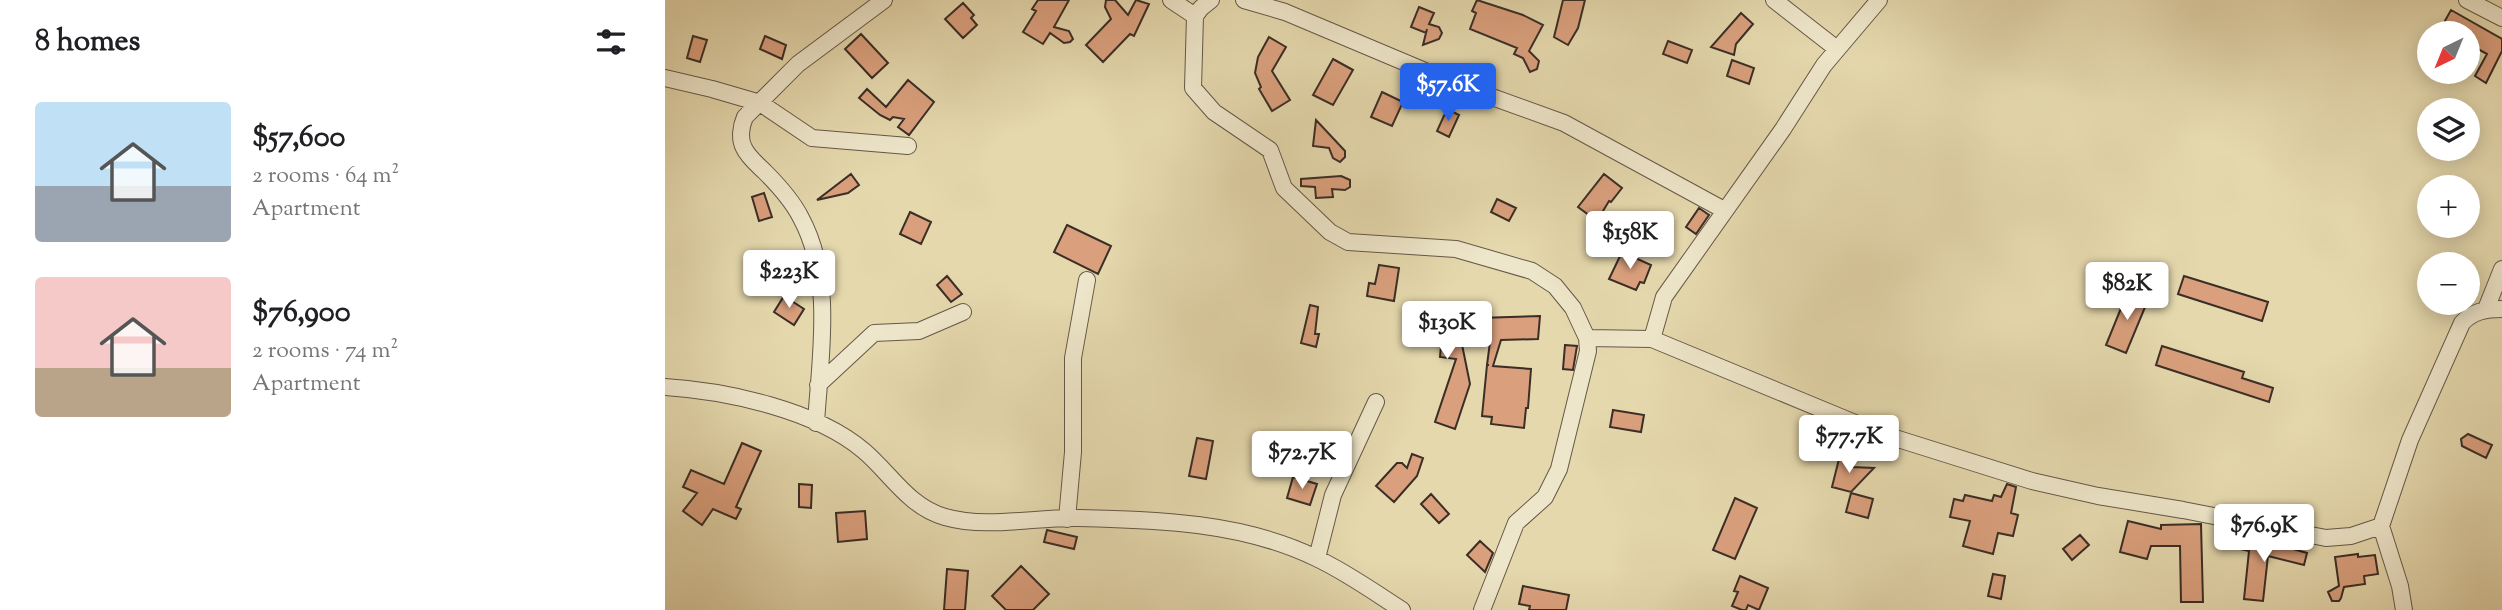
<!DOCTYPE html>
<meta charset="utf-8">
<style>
:root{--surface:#fff;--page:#f2f2f2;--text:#202124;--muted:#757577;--accent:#2563eb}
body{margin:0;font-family:"Sorts Mill Goudy",serif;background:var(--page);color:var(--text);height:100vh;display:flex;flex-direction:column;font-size:26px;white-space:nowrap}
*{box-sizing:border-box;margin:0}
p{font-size:23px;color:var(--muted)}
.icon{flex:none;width:38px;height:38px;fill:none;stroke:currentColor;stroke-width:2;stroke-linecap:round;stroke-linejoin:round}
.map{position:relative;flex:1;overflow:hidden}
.drawer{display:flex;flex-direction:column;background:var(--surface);width:665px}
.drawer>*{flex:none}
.needle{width:46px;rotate:223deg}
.buttons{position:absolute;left:1752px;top:21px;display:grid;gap:14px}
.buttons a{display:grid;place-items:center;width:63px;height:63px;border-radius:50%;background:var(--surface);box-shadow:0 4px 18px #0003;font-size:35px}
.price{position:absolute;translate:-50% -60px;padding:0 16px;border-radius:7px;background:#fff;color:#222;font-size:23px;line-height:46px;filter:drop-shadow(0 2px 4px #0008)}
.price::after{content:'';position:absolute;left:50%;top:42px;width:21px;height:16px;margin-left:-10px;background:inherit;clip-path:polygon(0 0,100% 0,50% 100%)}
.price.current{background:var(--accent);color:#fff}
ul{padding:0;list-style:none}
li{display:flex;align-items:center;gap:21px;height:175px;padding:0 35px}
li span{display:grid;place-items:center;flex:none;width:196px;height:140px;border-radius:7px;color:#555}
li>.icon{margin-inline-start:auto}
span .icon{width:84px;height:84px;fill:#fffc;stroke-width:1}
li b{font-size:30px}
h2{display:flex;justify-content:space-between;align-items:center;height:84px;padding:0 35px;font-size:30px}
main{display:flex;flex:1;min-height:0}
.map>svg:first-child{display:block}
.building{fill:#daa07d;stroke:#3a2e26;stroke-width:2}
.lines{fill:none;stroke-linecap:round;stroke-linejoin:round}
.street-casing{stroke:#655848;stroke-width:18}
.street{stroke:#eee6ca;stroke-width:16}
</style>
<main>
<section class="drawer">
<h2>8 homes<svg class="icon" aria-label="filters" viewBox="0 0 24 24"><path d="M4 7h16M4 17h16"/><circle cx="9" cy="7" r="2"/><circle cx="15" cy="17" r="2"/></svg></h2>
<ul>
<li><span style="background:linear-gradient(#bfe0f5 60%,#9aa5b1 0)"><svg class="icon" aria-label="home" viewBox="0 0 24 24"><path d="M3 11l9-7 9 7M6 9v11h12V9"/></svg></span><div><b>$57,600</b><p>2 rooms · 64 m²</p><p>Apartment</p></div></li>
<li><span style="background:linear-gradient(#f6c9c9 65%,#b9a48a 0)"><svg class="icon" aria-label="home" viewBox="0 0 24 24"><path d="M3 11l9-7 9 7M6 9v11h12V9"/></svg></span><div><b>$76,900</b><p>2 rooms · 74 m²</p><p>Apartment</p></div></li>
</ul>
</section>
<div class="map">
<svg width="1837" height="610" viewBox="0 0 1837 610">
<rect width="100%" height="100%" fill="#e5d8ad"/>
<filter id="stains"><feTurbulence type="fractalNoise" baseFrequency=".00286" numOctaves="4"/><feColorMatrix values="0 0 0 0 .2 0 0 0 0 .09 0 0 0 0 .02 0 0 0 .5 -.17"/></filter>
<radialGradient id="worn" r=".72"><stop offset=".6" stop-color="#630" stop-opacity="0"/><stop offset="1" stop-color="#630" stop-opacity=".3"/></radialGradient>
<!-- building -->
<path class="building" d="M373,0h31l-15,27 15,4 4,8 -3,3 -6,1 -14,-10 -7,11 -20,-12 13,-21 -4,-2z
M441,0h9l13,15 8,-15 13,4 -15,32 -4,-2 -27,28 -17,-17 25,-26 -6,-12z
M812,0l46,15 20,10 -14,26 10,10 -2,8 -7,3 -7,-14 -9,-4 3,-6 -47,-19 6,-16 -4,-2z
M898,0h22l-7,28 -10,17 -14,-8z
M298,3l11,12 -3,3 6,7 -14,13 -18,-19z
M754,7l15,6 -5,11 10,3 3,6 -3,6 -16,6 4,-16 -1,4 -15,-6z
M1786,10l51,29v12l-16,32 -11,-7 12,-22 -20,-11v-10h-18l-8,-5z
M1076,13l12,11 -17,20 -2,11 -23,-8z
M196,34l27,29 -16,15 -27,-29z
M28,36l14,4 -7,22 -13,-4z
M100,36l21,9 -4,14 -22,-10z
M604,37l17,10 -14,24 18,29 -18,11 -13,-22 2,-2 -6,-14 3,-16z
M1003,41l24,9 -5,13 -24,-9z
M668,59l20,11 -20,35 -20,-10z
M1067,60l22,8 -5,16 -22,-8z
M243,80l26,22 -25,33 -11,-8 6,-8 -11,-2 -3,3 -10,-5 -21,-17 8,-9 19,18z
M717,92l21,10 -11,24 -21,-9z
M782,109l12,6 -10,22 -12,-6z
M651,120l29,31v6l-5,5 -7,-4 -4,-10 -16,-2z
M186,174l8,11 -11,8 -31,7z
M939,174l18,14 -11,14 -2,-1 -12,20 -19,-14z
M676,176l9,4v7l-5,3 -13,-1 1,8 -17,1 -1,-11 -14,-1v-7z
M99,193l8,24 -13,4 -7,-24z
M832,199l19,9 -7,13 -18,-9z
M1034,208l10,7 -13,19 -10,-7z
M245,212l21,10 -10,22 -21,-10z
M402,225l44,21 -13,28 -44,-22z
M957,252l29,13 -7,18 -4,-1 -4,8 -27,-11z
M714,265l20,3 -5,33 -27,-5 2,-13 6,1z
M282,276l15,18 -11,8 -14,-17z
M1519,276l84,26 -6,19 -84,-27z
M1463,291l20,9 -22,53 -20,-8z
M119,296l20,13 -10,16 -20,-13z
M645,305l8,2 -3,27h4l-3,13 -15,-4z
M746,307l30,8 9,-3 6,3 14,69 -15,45 -20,-7 21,-63 -16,-2 2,-22 -35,-9z
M875,316l-2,23 -37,1 -8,26 38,3 -3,39h-2l-2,20 -33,-4 1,-7 -10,-1 5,-51h2h-2l3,-23 -10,-2 -1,-22z
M900,345l12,1 -4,24 -10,-1z
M1497,346l82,26 -2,6 31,10 -4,14 -113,-37z
M948,410l31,5 -3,17 -31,-5z
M1803,434l24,11 -6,13 -24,-12 -1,-7z
M532,438l16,3 -7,38 -17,-3z
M77,443l19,8 -25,56 5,2 -5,10 -23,-10 -11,16 -19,-14 14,-18 -14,-6 8,-17 33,14z
M747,454l11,4 -6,18 -23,26 -18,-16 21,-23h5l5,5z
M1175,455l14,3 -2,9 22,1 -23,24 -19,-5z
M628,477l24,7 -7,21 -23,-7z
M134,484l13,1 -1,23 -12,-1z
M1342,484l9,3 -5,26 7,2 -5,21 -15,-3 -5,21 -30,-8 7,-25 -20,-4 4,-18 9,2 2,-6 27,6 2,-6 7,2z
M1186,493l22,6 -5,19 -22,-6z
M766,494l18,20 -10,9 -18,-19z
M1070,498l22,10 -22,51 -22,-9z
M200,511l2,28 -29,3 -2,-29z
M1463,521l33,8v-4l40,-1 2,78h-22l-1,-56h-29l-4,13 -27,-7z
M382,530l30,7 -3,12 -30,-7z
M1415,535l9,10 -17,15 -9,-11z
M1573,540l38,4 31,9 -3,12 -36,-9 -5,45 -19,-2 5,-48 -13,-3z
M815,541l13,12 -8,19 -18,-17z
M1693,554v3l17,-2 3,19 -14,2 1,8 -21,3 -3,11 -2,3h-7l-4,-9 11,-6 -4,-29z
M356,566l28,28 -16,16h-27l-14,-14z
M282,569l21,2 -3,39h-21z
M1328,574l12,2 -4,23 -13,-3z
M1075,576l28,12 -9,22 -11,-5 -2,5h-4l-10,-4 6,-14 -4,-1z
M858,586l46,9 -3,15h-37l1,-4 -11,-2z"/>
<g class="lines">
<defs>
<path id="street" d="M506,0l24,16
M546,0l-10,8 -6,8 -2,72 21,24 56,38 14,38 46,44 18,10 108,7 76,22 23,15 18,22 14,30 1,13 -29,118 -14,28 -29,26 -34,87
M579,0l41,12 171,72 108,39 160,87
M1109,0l63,49
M1802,0l35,18
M0,78l47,11 48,14 52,35 96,8
M1821,309l16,-40
M922,338l65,1 227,94 153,48 66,15 85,14 143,28 25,-2 30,-10
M987,339l12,-42 119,-168 41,-64 55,-65
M153,385l56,-52 45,-2 44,-19
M0,387c62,4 151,23 199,64 27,23 45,56 81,66 42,12 90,0 133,1 80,2 164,4 238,40 30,14 58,34 86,52
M151,423c4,-66 18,-144 -15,-205 -9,-18 -22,-32 -36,-46 -7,-7 -17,-15 -21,-24 -5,-9 -3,-22 1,-31l53,-53 86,-64
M402,519l6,-67v-94l14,-78
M652,558l16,-63 43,-93
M1739,610l-4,-24 -19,-60 29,-86 52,-117c11,-12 24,-14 40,-14"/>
</defs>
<!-- street casing -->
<use href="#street" class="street-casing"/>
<!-- street -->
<use href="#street" class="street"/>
</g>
<rect width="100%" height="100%" filter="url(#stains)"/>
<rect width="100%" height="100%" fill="url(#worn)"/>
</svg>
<div class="buttons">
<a><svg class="needle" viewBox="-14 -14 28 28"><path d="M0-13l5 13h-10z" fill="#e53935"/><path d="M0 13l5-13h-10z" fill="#757577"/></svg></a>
<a><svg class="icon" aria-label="layers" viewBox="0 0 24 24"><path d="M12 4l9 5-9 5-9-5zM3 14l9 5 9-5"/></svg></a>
<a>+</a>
<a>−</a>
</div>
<b class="price current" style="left:783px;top:123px">$57.6K</b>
<b class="price" style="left:965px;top:271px">$158K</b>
<b class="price" style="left:124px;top:310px">$223K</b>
<b class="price" style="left:1462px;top:322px">$82K</b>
<b class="price" style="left:782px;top:361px">$130K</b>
<b class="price" style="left:1184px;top:475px">$77.7K</b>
<b class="price" style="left:637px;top:491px">$72.7K</b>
<b class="price" style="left:1599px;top:564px">$76.9K</b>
</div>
</main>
